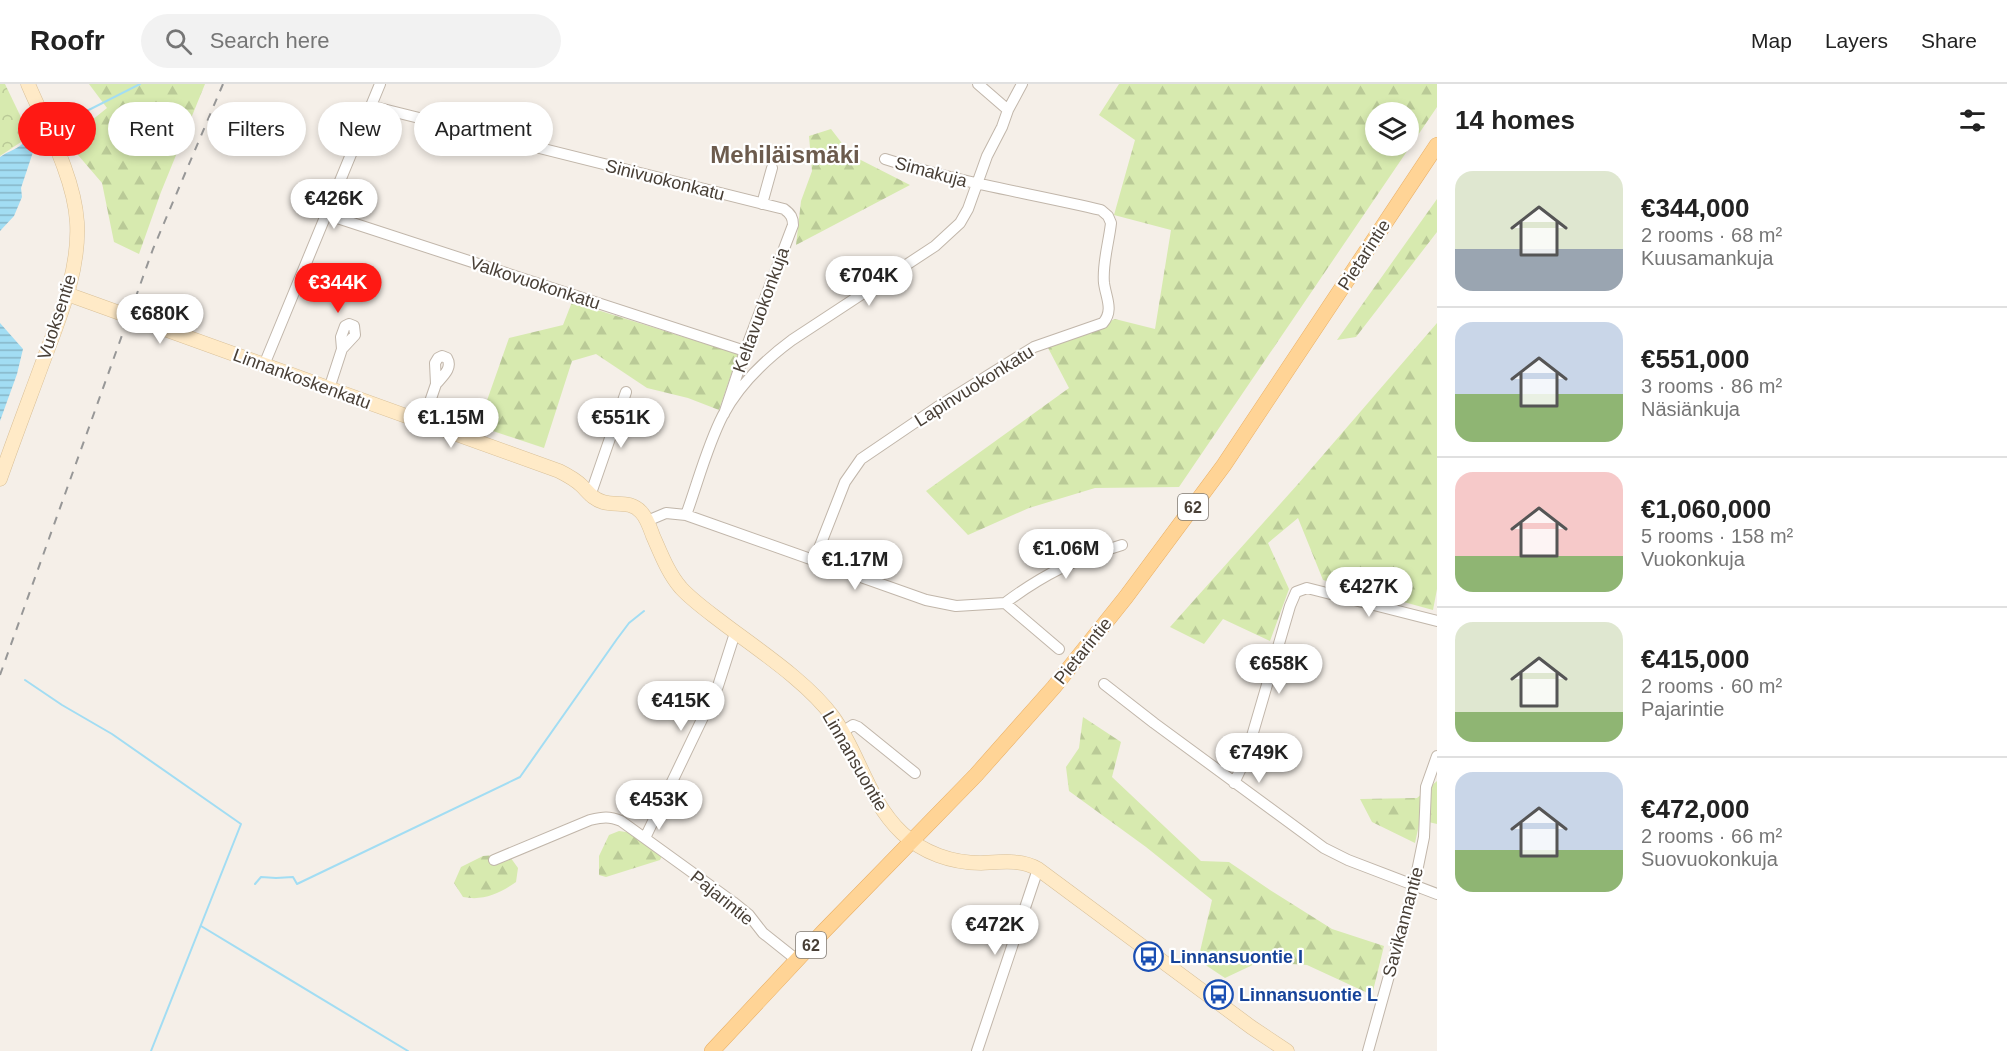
<!DOCTYPE html>
<meta charset="utf-8">
<style>
:root{--surface:#fff;--page:#f2f2f2;--text:#222;--muted:#767676;--line:#e0e0e0;--accent:#ff1914}
body{margin:0;font-family:Arial,sans-serif;background:var(--page);color:var(--text);height:100vh;display:flex;flex-direction:column;font-size:22px;white-space:nowrap}
*{box-sizing:border-box;margin:0}
p{font-size:20px;color:var(--muted)}
.icon{flex:none;width:33px;height:33px;fill:none;stroke:currentColor;stroke-width:2;stroke-linecap:round;stroke-linejoin:round}
.map{position:relative;flex:1;overflow:hidden}
.details{display:flex;flex-direction:column;background:var(--surface);width:570px}
.details>*{flex:none}
.top-card{position:absolute;left:18px;top:18px;width:570px;height:54px;display:flex;gap:12px}
.fabs{position:absolute;left:1365px;top:18px;display:grid;gap:12px}
.fabs a{display:grid;place-items:center;width:54px;height:54px;border-radius:50%;background:var(--surface);box-shadow:0 3px 9px #0003;font-size:30px}
.price{position:absolute;translate:-50% -51px;padding:0 14px;border-radius:21px;background:#fff;color:#222;font-size:20px;line-height:39px;filter:drop-shadow(0 2px 3px #0008)}
.price::after{content:'';position:absolute;left:50%;top:36px;width:18px;height:14px;margin-left:-9px;background:inherit;clip-path:polygon(0 0,100% 0,50% 100%)}
.price.active{background:var(--accent);color:#fff}
ul{padding:0;list-style:none}
li{display:flex;align-items:center;gap:18px;height:150px;padding:0 18px}
li+li{border-top:2px solid var(--line)}
li span{display:grid;place-items:center;flex:none;width:168px;height:120px;border-radius:18px;color:#555}
li>.icon{margin-inline-start:auto}
span .icon{width:72px;height:72px;fill:#fffc;stroke-width:1}
li b{font-size:26px}
h2{display:flex;justify-content:space-between;align-items:center;height:72px;padding:0 18px;font-size:26px}
.chip{padding:0 21px;border-radius:27px;background:var(--surface);box-shadow:0 3px 9px #0003;font-size:21px;line-height:54px}
.chip.active{background:var(--accent);color:#fff}
header{display:flex;align-items:center;gap:36px;box-sizing:border-box;height:84px;padding:0 30px;background:var(--surface);border-bottom:2px solid var(--line)}
header strong{font-size:28px}
nav{display:flex;gap:33px;margin-inline-start:auto;font-size:21px}
.search{width:420px;height:54px;background:var(--page);display:flex;align-items:center;gap:15px;box-sizing:border-box;padding:0 21px;border-radius:33px;color:var(--muted);font-size:22px}
main{display:flex;flex:1;min-height:0}
.map>svg:first-child{display:block}
.forest{fill:url(#forest-firs);fill-rule:evenodd}
.park{fill:url(#park-crowns)}
.water{fill:url(#water-rules)}
.lines{fill:none;stroke-linecap:round;stroke-linejoin:round}
.stream{stroke:#a2ddf3;stroke-width:2}
.street-casing{stroke:#c1b6aa;stroke-width:12}
.secondary-casing{stroke:#d9c098;stroke-width:15}
.primary-casing{stroke:#e9ae62;stroke-width:16}
.street{stroke:#fff;stroke-width:10}
.secondary{stroke:#ffeac7;stroke-width:14}
.primary{stroke:#ffd496;stroke-width:15}
.rail{stroke:#979797;stroke-width:2;stroke-dasharray:8 8;stroke-linecap:butt}
.labels{text-anchor:middle;stroke-width:4.5;stroke-linejoin:round;paint-order:stroke}
.shield{fill:#fff;stroke:#7f7972;stroke-width:1.5}
.shield-label{font-size:16px;font-weight:bold;fill:#483f36}
.street-label{font-size:18px;fill:#483f36;stroke:#fff}
.transit-label{font-size:18px;font-weight:bold;fill:#164399;stroke:#fff;text-anchor:start}
.district-label{font-size:24px;font-weight:bold;fill:#6c5b4d;stroke:#fff}
</style>
<header>
<strong>Roofr</strong>
<div class="search"><svg class="icon" aria-label="search" viewBox="0 0 24 24"><circle cx="10" cy="10" r="6"/><path d="M15 15l6 6"/></svg>Search here</div>
<nav><a>Map</a><a>Layers</a><a>Share</a></nav>
</header>
<main>
<div class="map">
<svg width="1437" height="967" viewBox="0 0 1437 967">
<defs>
<pattern id="forest-firs" width="22" height="20" patternUnits="userSpaceOnUse" patternTransform="scale(1.5)"><rect width="22" height="20" fill="#d7eaaf"/><path d="M5 1l3.5 6h-7zM16 11l3.5 6h-7z" fill="#baca97"/></pattern>
<pattern id="park-crowns" width="20" height="18" patternUnits="userSpaceOnUse" patternTransform="scale(1.5)"><rect width="20" height="18" fill="#d7eaaf"/><path d="M2 6a3 3 0 1 1 6 0M12 15a3 3 0 1 1 6 0" fill="none" stroke="#baca97"/></pattern>
<pattern id="water-rules" width="6" height="5" patternUnits="userSpaceOnUse" patternTransform="scale(1.5)"><rect width="6" height="5" fill="#a2ddf3"/><path d="M0 2.5h6" fill="none" stroke="#86b5c6"/></pattern>
</defs>
<rect width="100%" height="100%" fill="#f5efe8"/>
<!-- forest -->
<path class="forest" d="M89,0h116l-44,108 -22,62 -25,-12 -12,-59 -36,-42 41,-33z
M1119,0h318v23l-258,380 -84,1 -66,20 -61,27 -42,-44 143,-103 -22,-42 68,-27 40,10 16,-99 -57,-15 21,-75 -36,-25zM1376,28h32v34h-32z
M831,45l20,26 59,30 -114,60 5,-44 11,-30 -3,-35z
M1437,115v33l-81,105 -19,3z
M572,218l166,52 -19,56 -31,-12 -41,-10 -51,-34 -24,7 -28,87 -66,-22 31,-88 54,-13z
M1437,239v266l-4,21 -110,-30 -25,-62 -30,25 21,46 -19,52 -47,-22 -19,25 -34,-17 128,-143z
M1083,633l38,25 -9,35 89,84 28,1 41,28 62,39 52,17 -12,49 -65,-30 -48,-3 -34,16 -27,-18 14,-60 -66,-53 -77,-56 -3,-24 13,-19z
M1437,697v43l-17,-4 -5,23 -43,-21 -12,-23 57,-1z
M619,747l14,2 30,21 -3,6 -54,17 -7,-2v-19l10,-21z
M508,770l10,14 -2,14c-17,12 -33,19 -53,15l-9,-14 7,-16 22,-11z"/>
<!-- park -->
<path class="park" d="M0,0h5l25,52 -30,20z"/>
<!-- water -->
<path class="water" d="M25,57l8,11 -12,36 1,9 -8,19 -14,15v-74c8,-6 19,-8 25,-16z
M0,239l23,26 -6,25 -17,47z"/>
<g class="lines">
<!-- stream -->
<path class="stream" d="M59,41l81,-41
M25,596l37,25 50,29 129,90 -90,227
M255,800l6,-7 15,1 17,-1 4,7 223,-107 97,-138 12,-16 15,-12
M201,842l207,125"/>
<defs>
<path id="street" d="M978,0l30,26
M371,22l413,103c7,5 9,9 9,16l-48,126 -21,63
M762,120l10,-36
M325,130l420,137
M264,281l116,-281
M329,305l13,-40 -1,-12 4,-11 4,-2 5,2 1,9 -13,14
M423,338l13,-38 -1,-21 3,-5 4,-2 5,2c6,10 -4,18 -11,26
M590,412l36,-104
M686,431c12,-33 21,-69 37,-100 16,-30 42,-55 69,-75l143,-94 25,-23 8,-14 19,-53 15,-29 6,-17 14,-26
M647,437l19,-8 20,2 240,85 30,6 49,-3 54,46
M814,477l31,-79 16,-23 78,-53 95,-59 69,-24c11,-13 3,-25 1,-40 -2,-19 5,-41 7,-60l-3,-7 -7,-6c-72,-17 -145,-28 -216,-51
M1005,519c39,-29 70,-44 117,-58
M1104,600l50,39 170,125 24,12 89,34
M842,648l11,-7 5,2 57,46
M1234,699l11,-23 45,-154 6,-14 11,-4 130,33
M645,754l73,-152 17,-53
M494,776l96,-40c13,-3 19,-4 31,1l112,81 16,13 14,18 34,27
M977,967l61,-182
M1368,967l46,-165 10,-49 2,-50 11,-31"/>
<path id="secondary" d="M67,210l492,177c8,4 16,8 23,15 7,7 11,13 21,16 13,4 27,-2 38,10 6,6 9,16 12,24 8,18 15,37 28,52 11,12 25,22 38,32 35,27 88,61 114,97 26,36 35,84 69,116 21,20 50,30 79,30 20,-1 40,-4 57,6l213,158 36,24
M0,395c13,-37 27,-74 41,-112 17,-46 39,-95 36,-145 -3,-46 -31,-96 -49,-138"/>
<path id="primary" d="M712,967l111,-119 153,-157 78,-88 72,-90 98,-132 213,-320"/>
</defs>
<!-- street casing -->
<use href="#street" class="street-casing"/>
<!-- secondary casing -->
<use href="#secondary" class="secondary-casing"/>
<!-- primary casing -->
<use href="#primary" class="primary-casing"/>
<!-- street -->
<use href="#street" class="street"/>
<!-- secondary -->
<use href="#secondary" class="secondary"/>
<!-- primary -->
<use href="#primary" class="primary"/>
<!-- rail -->
<path class="rail" d="M0,591l153,-426 70,-165"/>
</g>
<!-- icons -->
<defs>
<symbol id="bus-ring" viewBox="-11 -11 22 22"><circle r="9.5" fill="#fff" stroke="#1a4fb4" stroke-width="1.5"/><path d="M-5-6H5V4H4V6H2V4H-2V6H-4V4H-5ZM-3.5-4V0h7V-4ZM-3.5 1.2v1.5H-2V1.2ZM2 1.2v1.5H3.5V1.2Z" fill="#1a4fb4"/></symbol>
</defs>
<g fill-rule="evenodd">
<use href="#bus-ring" x="1132" y="856" width="33" height="33"/>
<use href="#bus-ring" x="1202" y="894" width="33" height="33"/>
</g>
<g class="labels">
<!-- shield labels -->
<g class="shield">
<rect x="1178" y="410" width="30" height="26" rx="4.5"/>
<rect x="796" y="848" width="30" height="26" rx="4.5"/>
</g>
<g class="shield-label">
<text x="1193" y="429">62</text>
<text x="811" y="867">62</text>
</g>
<!-- street labels -->
<g class="street-label">
<text transform="translate(931 88) rotate(15)" y="6">Simakuja</text>
<text transform="translate(665 96) rotate(14)" y="6">Sinivuokonkatu</text>
<text transform="translate(1364 171) rotate(-57)" y="6">Pietarintie</text>
<text transform="translate(535 199) rotate(18)" y="6">Valkovuokonkatu</text>
<text transform="translate(761 226) rotate(-70)" y="6">Keltavuokonkuja</text>
<text transform="translate(57 233) rotate(-72)" y="6">Vuoksentie</text>
<text transform="translate(302 295) rotate(20)" y="6">Linnankoskenkatu</text>
<text transform="translate(974 302) rotate(-32)" y="6">Lapinvuokonkatu</text>
<text transform="translate(1083 567) rotate(-51)" y="6">Pietarintie</text>
<text transform="translate(855 677) rotate(60)" y="6">Linnansuontie</text>
<text transform="translate(722 814) rotate(39)" y="6">Pajarintie</text>
<text transform="translate(1403 838) rotate(-75)" y="6">Savikannantie</text>
</g>
<!-- transit labels -->
<g class="transit-label">
<text x="1170" y="879">Linnansuontie I</text>
<text x="1239" y="917">Linnansuontie L</text>
</g>
<!-- district labels -->
<g class="district-label">
<text x="785" y="79">Mehiläismäki</text>
</g>
</g>
</svg>
<div class="fabs">
<a><svg class="icon" aria-label="layers" viewBox="0 0 24 24"><path d="M12 4l9 5-9 5-9-5zM3 14l9 5 9-5"/></svg></a>
</div>
<b class="price" style="left:334px;top:146px">€426K</b>
<b class="price" style="left:869px;top:223px">€704K</b>
<b class="price active" style="left:338px;top:230px">€344K</b>
<b class="price" style="left:160px;top:261px">€680K</b>
<b class="price" style="left:451px;top:365px">€1.15M</b>
<b class="price" style="left:621px;top:365px">€551K</b>
<b class="price" style="left:1066px;top:496px">€1.06M</b>
<b class="price" style="left:855px;top:507px">€1.17M</b>
<b class="price" style="left:1369px;top:534px">€427K</b>
<b class="price" style="left:1279px;top:611px">€658K</b>
<b class="price" style="left:681px;top:648px">€415K</b>
<b class="price" style="left:1259px;top:700px">€749K</b>
<b class="price" style="left:659px;top:747px">€453K</b>
<b class="price" style="left:995px;top:872px">€472K</b>
<div class="top-card">
<a class="chip active">Buy</a>
<a class="chip">Rent</a>
<a class="chip">Filters</a>
<a class="chip">New</a>
<a class="chip">Apartment</a>
</div>
</div>
<section class="details">
<h2>14 homes<svg class="icon" aria-label="filters" viewBox="0 0 24 24"><path d="M4 7h16M4 17h16"/><circle cx="9" cy="7" r="2"/><circle cx="15" cy="17" r="2"/></svg></h2>
<ul>
<li><span style="background:linear-gradient(#dfe7d0 65%,#9aa5b1 0)"><svg class="icon" aria-label="home" viewBox="0 0 24 24"><path d="M3 11l9-7 9 7M6 9v11h12V9"/></svg></span><div><b>€344,000</b><p>2 rooms · 68 m²</p><p>Kuusamankuja</p></div></li>
<li><span style="background:linear-gradient(#c9d6e8 60%,#8fb573 0)"><svg class="icon" aria-label="home" viewBox="0 0 24 24"><path d="M3 11l9-7 9 7M6 9v11h12V9"/></svg></span><div><b>€551,000</b><p>3 rooms · 86 m²</p><p>Näsiänkuja</p></div></li>
<li><span style="background:linear-gradient(#f6c9c9 70%,#8fb573 0)"><svg class="icon" aria-label="home" viewBox="0 0 24 24"><path d="M3 11l9-7 9 7M6 9v11h12V9"/></svg></span><div><b>€1,060,000</b><p>5 rooms · 158 m²</p><p>Vuokonkuja</p></div></li>
<li><span style="background:linear-gradient(#dfe7d0 75%,#8fb573 0)"><svg class="icon" aria-label="home" viewBox="0 0 24 24"><path d="M3 11l9-7 9 7M6 9v11h12V9"/></svg></span><div><b>€415,000</b><p>2 rooms · 60 m²</p><p>Pajarintie</p></div></li>
<li><span style="background:linear-gradient(#c9d6e8 65%,#8fb573 0)"><svg class="icon" aria-label="home" viewBox="0 0 24 24"><path d="M3 11l9-7 9 7M6 9v11h12V9"/></svg></span><div><b>€472,000</b><p>2 rooms · 66 m²</p><p>Suovuokonkuja</p></div></li>
</ul>
</section>
</main>
